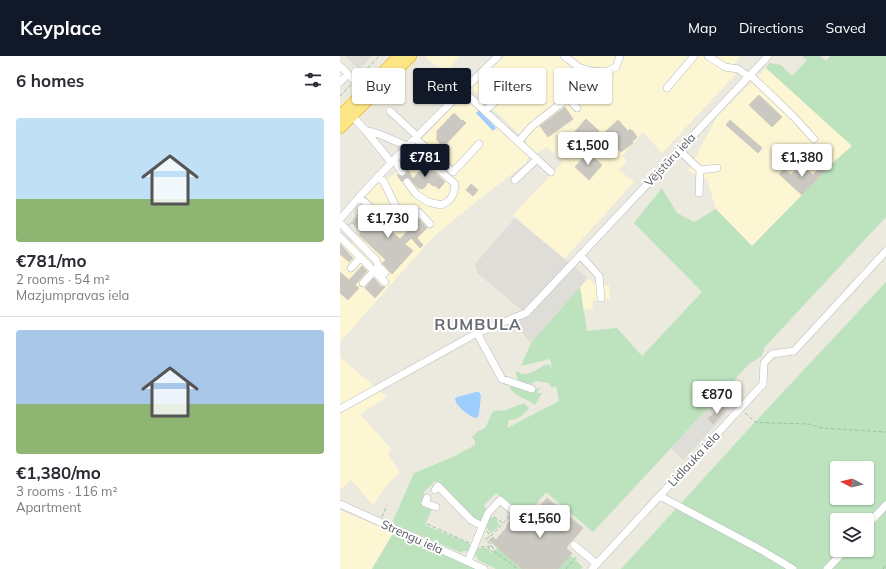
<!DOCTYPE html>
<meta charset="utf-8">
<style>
:root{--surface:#fff;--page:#f2f2f3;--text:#2b2b33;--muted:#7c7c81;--line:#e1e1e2;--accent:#111827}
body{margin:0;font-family:Mulish,sans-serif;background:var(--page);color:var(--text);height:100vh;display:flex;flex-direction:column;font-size:15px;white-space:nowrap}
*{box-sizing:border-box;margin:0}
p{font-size:13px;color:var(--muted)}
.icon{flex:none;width:22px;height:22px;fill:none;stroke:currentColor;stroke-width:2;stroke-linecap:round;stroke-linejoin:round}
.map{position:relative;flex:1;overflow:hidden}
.side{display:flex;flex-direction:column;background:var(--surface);width:340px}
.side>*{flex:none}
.banner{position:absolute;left:12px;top:12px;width:380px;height:36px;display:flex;gap:8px}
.needle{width:26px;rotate:277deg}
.controls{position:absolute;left:490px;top:405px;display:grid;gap:8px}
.controls a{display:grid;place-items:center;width:44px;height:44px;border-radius:4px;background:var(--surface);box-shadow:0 1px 3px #0004;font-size:20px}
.price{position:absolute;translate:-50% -34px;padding:0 9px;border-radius:4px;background:#fff;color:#222;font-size:13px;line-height:26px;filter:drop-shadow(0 1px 2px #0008)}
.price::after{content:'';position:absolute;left:50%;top:24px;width:12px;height:9px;margin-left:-6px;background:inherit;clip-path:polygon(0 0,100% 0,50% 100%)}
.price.current{background:var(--accent);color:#fff}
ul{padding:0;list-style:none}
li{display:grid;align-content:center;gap:8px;height:212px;padding:0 16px}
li+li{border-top:1px solid var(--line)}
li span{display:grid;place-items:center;height:124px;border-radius:4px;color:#555}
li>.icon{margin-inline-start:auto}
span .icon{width:72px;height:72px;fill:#fffc;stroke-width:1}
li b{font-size:17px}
h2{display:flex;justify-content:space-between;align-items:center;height:48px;padding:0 16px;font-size:17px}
.tag{padding:0 14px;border-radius:4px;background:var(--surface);box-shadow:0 1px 3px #0004;font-size:14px;line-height:36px}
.tag.current{background:var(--accent);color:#fff}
header{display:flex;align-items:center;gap:24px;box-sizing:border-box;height:56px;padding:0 20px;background:var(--accent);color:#fff}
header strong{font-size:19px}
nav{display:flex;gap:22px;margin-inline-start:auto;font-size:14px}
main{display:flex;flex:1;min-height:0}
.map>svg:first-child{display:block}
.commercial{fill:#fdf6d3}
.industrial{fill:#dfddd7}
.green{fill:#bce3be;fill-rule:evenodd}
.water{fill:#9dcefe}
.building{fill:#cbc8c1;stroke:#d0cbbe}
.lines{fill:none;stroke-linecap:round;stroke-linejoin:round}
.minor-tunnel{stroke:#c7c6c0;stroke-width:7;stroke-dasharray:7 3.5;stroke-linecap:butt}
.minor-casing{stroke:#b7babf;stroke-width:8}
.highway-casing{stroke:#e8ae03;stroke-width:12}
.path{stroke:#95c4a5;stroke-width:1;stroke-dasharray:4 2;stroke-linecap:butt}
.minor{stroke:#fff;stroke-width:7}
.highway{stroke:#fbe587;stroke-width:11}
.labels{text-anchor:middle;stroke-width:4;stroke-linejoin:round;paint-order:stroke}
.street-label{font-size:12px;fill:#585c61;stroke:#fff}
.district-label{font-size:16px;font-weight:bold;letter-spacing:1px;fill:#696d73;stroke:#fff}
</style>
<header>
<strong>Keyplace</strong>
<nav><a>Map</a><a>Directions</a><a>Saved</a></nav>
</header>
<main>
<section class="side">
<h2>6 homes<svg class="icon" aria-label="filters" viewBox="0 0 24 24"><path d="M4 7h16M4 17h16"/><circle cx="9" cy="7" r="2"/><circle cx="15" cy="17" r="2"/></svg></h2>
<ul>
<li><span style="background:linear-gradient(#bfe0f5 65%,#8fb573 0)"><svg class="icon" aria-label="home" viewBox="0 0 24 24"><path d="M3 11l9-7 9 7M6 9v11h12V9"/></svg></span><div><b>€781/mo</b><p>2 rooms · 54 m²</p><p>Mazjumpravas iela</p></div></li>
<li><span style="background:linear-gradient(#a9c7e8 60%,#8fb573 0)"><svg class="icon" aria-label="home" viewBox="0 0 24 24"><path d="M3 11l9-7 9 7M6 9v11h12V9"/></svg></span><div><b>€1,380/mo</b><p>3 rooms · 116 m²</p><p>Apartment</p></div></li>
</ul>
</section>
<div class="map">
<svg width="546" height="513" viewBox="0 0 546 513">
<rect width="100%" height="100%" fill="#eceadf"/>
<!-- commercial -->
<path class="commercial" d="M84,0h36l-14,17z
M164,0h236l-5,7 1,11 -74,79 -19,-21 -21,24 5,5 -8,9 15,12 -70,77 -51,-44 50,-53 -16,-15 -12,7 -9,-10 2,-2 -35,-33v-3l-3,-3h-4l-14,-15z
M426,12l86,78 -25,22 -25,27 -50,51 -36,-37 -9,-30 -19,-8 29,-54z
M127,42l62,59 -3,6 -49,38 -44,36 -93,105v-108l11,10 10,-12 -9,-9 19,-20 -5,-7 13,-13 3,1 8,-8 1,1 17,-17 9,8 9,-14 -9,-10 42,-44z
M248,222l9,8 12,-1 1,14 -18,2 1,8 -13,1 -11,-10z
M0,301l47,40 -27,17 31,35 -3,5 12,19 -11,9 -16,23 -22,-25 -11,10z
M0,454l52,22v3l-20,34h-32z"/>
<!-- industrial -->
<path class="industrial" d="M5,0h27l-13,14z
M175,162l73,60 -57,65 -16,-18 10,-12 -48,-40 -2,-9z
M379,341l12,12 -48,51 -12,-11z"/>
<!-- green -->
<path class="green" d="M462,0h18l6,5 4,-5h56v161l-123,132 1,1 -3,7 -3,1 -5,4 -1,-1 -159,171 -47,-40 -21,26 -29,-25 -12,12 3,5 -6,12 -7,-3 -39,-38 -3,3 2,3h-1l-2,-2 -8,8 2,3 -4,8 11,5 -7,16 45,19 -2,7h-5l-1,2 -70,-30 22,-50 41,-17 20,-11v-4l-3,-4 6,-6 7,-3 8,-17 13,-1 18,-7 5,5c-5,6 -11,13 -20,12l-2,8 52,-27 -3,-15 -4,2 -3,-5 -13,-2 -5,3 -13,-3 -2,-6v-4c3,1 6,3 9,3 10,0 15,-9 24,-10l3,5 -2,-10 -29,7 10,-23 49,-56 7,44 30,-3 25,28 60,-64 -68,-69 28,-35 15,25 17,9 22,-13 36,37 50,-51 25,-27 25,-22 -86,-78 3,-5 12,2 11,11 15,-16z
M546,226v219l-19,21v-2h-30v30h4l-17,19h-203l134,-147zM497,412h30v30h-30z
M172,329l20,6 6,-3h3l-3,2 -1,3h5l-7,12c-8,-6 -17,-8 -24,-15l-1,-3z
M546,455v58h-53l17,-19h17v-18z
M151,461c5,0 7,4 8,9l-8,7 -6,-7 5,-8z
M57,478l80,35h-105l20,-34z
M160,490l2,5 20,18h-26l-18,-9v-2l-2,-1 -1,-3 3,-6h9l4,5 7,-5z
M230,499l13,12 -2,2h-23z"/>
<!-- water -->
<path class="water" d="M139,54l17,18 -3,3 -17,-18z
M136,336h3l2,4 -2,18 -1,3 -3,1c-6,-2 -19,-12 -20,-19l2,-2z"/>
<!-- building -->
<path class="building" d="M228,13l3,3 2,-2 7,7 -14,16 -11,-10z
M419,39l23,22 -10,10 -23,-22z
M225,51l8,12 -25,18 -8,-11z
M114,57l8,8 1,-1 3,3 -23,24 -6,-7v-9z
M246,63l13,12 -15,17 -13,-12z
M278,64l10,11 2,-2 2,2h1l4,6 -5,5 1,1 -12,9 -18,-18z
M390,64l32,28 -4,5 -32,-28z
M248,96l14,13 -13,15 -14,-13z
M85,108l20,18 -6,7 -5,-4 -1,1 -5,-4 -3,5 -3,2 -4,-1 -9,-10h-5l-2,4 -5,-7h1l4,2 3,-1 2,-2v-6l6,11z
M461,108l12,11 10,-11 4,4 -25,27 -23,-21 5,-5 7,6z
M131,128l7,6 -5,6 -7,-6z
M25,153l11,10 3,1 21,19 19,-20 8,9 -10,10 6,7 -3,3 -9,-10 -6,6 8,7 -21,23 -10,-11 4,-3 -27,-25 2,-3 -9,-9z
M0,188l13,14 -4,4 -9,-8z
M22,210l5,5 -12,14 4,3 -11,12 -8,-7v-21l9,8z
M34,222l7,8 4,1 -10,11 -10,-10z
M382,349l4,5 -13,14 -5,-5z
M207,442l36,30 -10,12 -3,2 -4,6 6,5 -14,16h-36l-33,-29 4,-3 3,3 11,-13 -1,-1 7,-8 2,2v3l2,2 4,1 3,-2 10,8 5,-7 -8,-8z"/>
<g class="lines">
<!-- minor-tunnel -->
<path class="minor-tunnel" d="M62,116l5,10"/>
<defs>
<path id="minor" d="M224,0l16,12 12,3 14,1 10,-5 4,-11
M368,0l17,11 13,2 10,7
M0,10l27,27
M410,19l43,41 21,23
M0,26l8,-8
M327,32l27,-32
M123,35l88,81
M50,55l27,25
M145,55l23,-22
M12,60l13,14
M75,82l38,34 26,-28
M178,86l14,-16 36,-28 9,10
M339,94l21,20 -1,23
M54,104l8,12
M51,106l-26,-32 14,4 28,12 3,3 17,10 28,25c-1,12 -3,16 -14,21l-13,-3 -12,-8 -9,-12
M360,114l17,-2
M38,120l6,6 21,44 14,-14 11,12
M175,124l22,-21
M19,141l20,18
M0,163c49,-57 104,-109 158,-163
M0,167l36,37 2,6 7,7
M0,181l45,45
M240,199l19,21 2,22
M11,212l9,-10
M23,227l11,-12
M137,277l25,46 30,10
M0,353l137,-76 49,-20 242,-257
M95,434l3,-4 33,34 11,6
M320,440l103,55 30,18
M87,442l-2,5 11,4
M0,448l144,65
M527,469l19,-20
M234,489l23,19
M128,505l20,-48 12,-13 22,19 -2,2
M252,513l171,-185 1,-21 8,-9 22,-3 92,-100
M487,513l18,-19"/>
<path id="highway" d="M0,60l59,-60
M0,72l71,-72"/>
</defs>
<!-- minor casing -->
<use href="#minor" class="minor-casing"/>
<!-- highway casing -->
<use href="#highway" class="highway-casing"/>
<!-- path -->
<path class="path" d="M19,21l20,-21
M0,40l11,-11
M9,169l14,-16
M405,357l10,9 17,1 37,1 13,4 64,4
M170,460l-18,19 -6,4 6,7 3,6 23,17
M42,461l5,-12
M154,461l9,6
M87,468l42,19
M147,475l2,3v3
M141,491l11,-1
M148,491l3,5 2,-2
M226,513l11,-13
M543,513l3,-4"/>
<!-- minor -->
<use href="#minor" class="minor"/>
<!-- highway -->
<use href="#highway" class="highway"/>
</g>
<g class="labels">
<!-- street labels -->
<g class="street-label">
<text transform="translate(330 104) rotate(-47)" y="4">Vējstūru iela</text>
<text transform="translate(354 403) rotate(-47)" y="4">Lidlauka iela</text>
<text transform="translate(72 481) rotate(24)" y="4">Strengu iela</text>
</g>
<!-- district labels -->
<g class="district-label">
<text x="138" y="274">RUMBULA</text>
</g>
</g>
</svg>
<div class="controls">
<a><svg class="needle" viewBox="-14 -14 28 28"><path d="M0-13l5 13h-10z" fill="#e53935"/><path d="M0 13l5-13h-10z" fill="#7c7c81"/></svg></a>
<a><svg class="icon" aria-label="layers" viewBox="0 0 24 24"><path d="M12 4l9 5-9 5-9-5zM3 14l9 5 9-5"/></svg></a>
</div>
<b class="price" style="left:248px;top:110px">€1,500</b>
<b class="price current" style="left:85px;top:122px">€781</b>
<b class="price" style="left:462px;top:122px">€1,380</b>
<b class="price" style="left:48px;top:183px">€1,730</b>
<b class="price" style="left:377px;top:359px">€870</b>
<b class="price" style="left:200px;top:483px">€1,560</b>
<div class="banner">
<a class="tag">Buy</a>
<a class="tag current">Rent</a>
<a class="tag">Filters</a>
<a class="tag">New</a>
</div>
</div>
</main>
